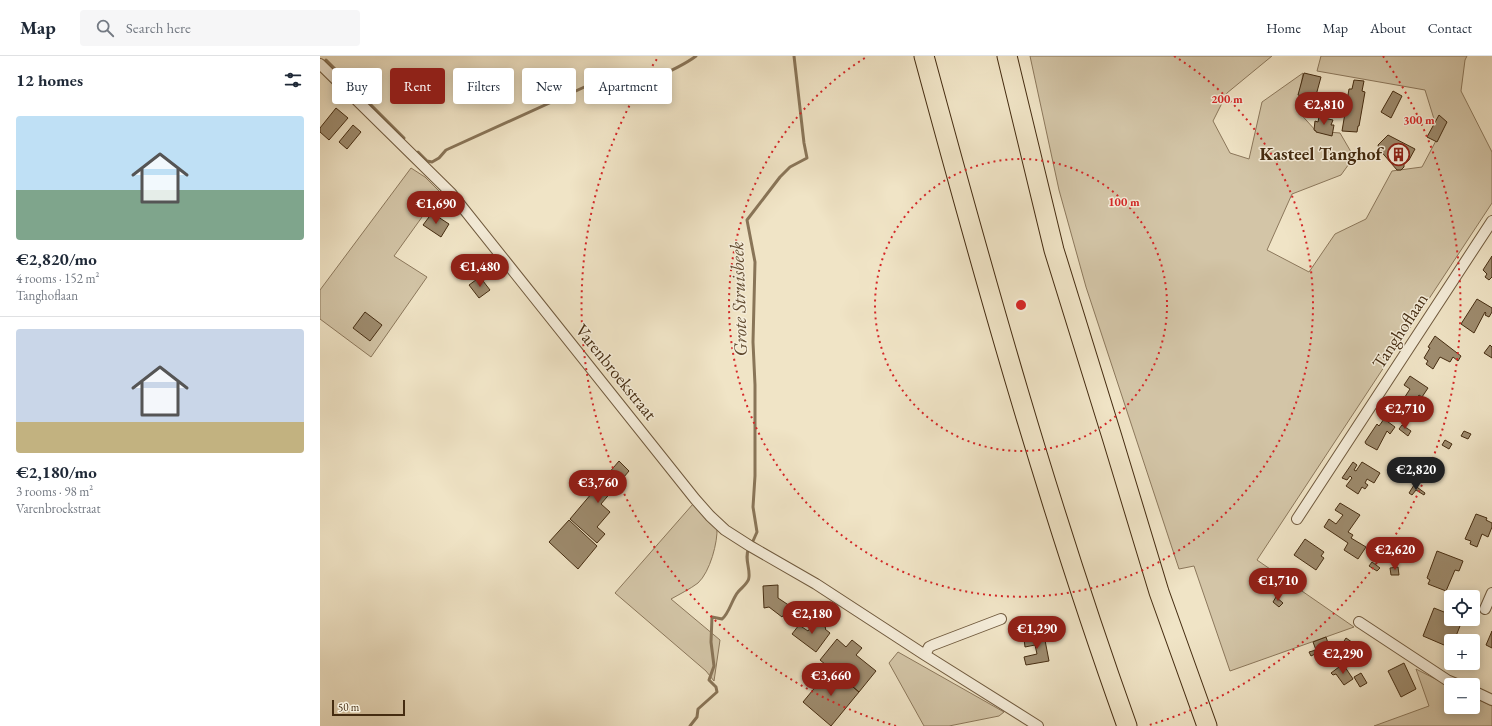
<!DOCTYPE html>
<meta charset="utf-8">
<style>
:root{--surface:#fff;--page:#f6f6f7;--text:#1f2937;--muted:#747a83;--line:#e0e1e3;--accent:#8f2418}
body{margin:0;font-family:"EB Garamond",serif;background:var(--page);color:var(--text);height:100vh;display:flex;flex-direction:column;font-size:15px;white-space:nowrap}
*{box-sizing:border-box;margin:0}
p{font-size:13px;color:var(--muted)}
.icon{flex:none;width:22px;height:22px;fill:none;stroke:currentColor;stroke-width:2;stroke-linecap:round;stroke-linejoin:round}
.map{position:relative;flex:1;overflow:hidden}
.sheet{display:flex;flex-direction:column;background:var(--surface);width:320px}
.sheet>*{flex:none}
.banner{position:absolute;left:12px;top:12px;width:380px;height:36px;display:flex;gap:8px}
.fabs{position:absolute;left:1124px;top:534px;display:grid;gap:8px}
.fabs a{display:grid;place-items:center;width:36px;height:36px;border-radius:4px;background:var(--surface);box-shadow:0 2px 10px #0003;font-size:20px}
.scale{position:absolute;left:12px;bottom:10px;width:73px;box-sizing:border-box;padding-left:4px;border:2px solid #452c11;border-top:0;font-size:11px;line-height:14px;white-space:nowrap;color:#452c11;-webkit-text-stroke:3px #f5edda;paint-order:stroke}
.price{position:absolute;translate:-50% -34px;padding:0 9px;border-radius:14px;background:var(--accent);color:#fff;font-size:13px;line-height:26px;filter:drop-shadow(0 1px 2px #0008)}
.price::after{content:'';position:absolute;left:50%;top:24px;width:12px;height:9px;margin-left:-6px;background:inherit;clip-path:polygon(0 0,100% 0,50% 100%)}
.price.current{background:#222;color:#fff}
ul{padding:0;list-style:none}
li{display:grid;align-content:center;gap:8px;height:212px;padding:0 16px}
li+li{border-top:1px solid var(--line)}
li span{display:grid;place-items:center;height:124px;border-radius:4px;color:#555}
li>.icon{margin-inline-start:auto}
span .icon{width:72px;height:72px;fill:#fffc;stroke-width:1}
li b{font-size:17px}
h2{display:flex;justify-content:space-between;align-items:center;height:48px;padding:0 16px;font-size:17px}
.pill{padding:0 14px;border-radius:4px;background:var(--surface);box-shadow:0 2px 10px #0003;font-size:14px;line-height:36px}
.pill.current{background:var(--accent);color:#fff}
header{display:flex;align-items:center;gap:24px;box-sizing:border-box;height:56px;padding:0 20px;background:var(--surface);border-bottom:1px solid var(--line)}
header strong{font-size:19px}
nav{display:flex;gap:22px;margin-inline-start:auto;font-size:14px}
.search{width:280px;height:36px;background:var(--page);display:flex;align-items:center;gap:10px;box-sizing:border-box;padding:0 14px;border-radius:4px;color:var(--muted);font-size:15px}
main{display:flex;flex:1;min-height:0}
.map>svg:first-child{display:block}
.green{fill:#d3c5a7;stroke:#8c785c}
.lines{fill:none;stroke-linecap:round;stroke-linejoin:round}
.stream{stroke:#897558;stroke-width:3}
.building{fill:#9e8c6f;stroke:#452c11}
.minor-casing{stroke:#705a3e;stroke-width:12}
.motorway-casing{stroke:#452c11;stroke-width:21}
.minor{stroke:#f5edda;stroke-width:10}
.motorway{stroke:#f0e4c6;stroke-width:19}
.ring{fill:none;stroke:#d62828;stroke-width:2;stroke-dasharray:2 4}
.labels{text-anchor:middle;stroke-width:3;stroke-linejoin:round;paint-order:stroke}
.poi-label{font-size:18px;font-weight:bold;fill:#452c11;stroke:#f5edda;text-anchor:end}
.street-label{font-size:18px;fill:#452c11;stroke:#f5edda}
.water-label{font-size:19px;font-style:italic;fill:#614a2f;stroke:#f5edda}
.centre{fill:#d62828;stroke:#f5edda;stroke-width:2}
.ring-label{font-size:12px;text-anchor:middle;font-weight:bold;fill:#d62828;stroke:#f5edda;stroke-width:3;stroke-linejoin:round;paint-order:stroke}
</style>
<header>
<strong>Map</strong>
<div class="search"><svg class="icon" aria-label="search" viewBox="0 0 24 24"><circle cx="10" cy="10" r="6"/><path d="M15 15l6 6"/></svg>Search here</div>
<nav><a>Home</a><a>Map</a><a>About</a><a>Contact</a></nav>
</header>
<main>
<section class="sheet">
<h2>12 homes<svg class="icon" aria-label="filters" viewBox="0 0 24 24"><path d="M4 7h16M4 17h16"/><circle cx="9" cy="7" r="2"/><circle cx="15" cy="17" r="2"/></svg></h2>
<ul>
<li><span style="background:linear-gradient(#bfe0f5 60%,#7fa58c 0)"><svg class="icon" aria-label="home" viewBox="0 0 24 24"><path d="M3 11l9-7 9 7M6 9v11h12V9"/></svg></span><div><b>€2,820/mo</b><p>4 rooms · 152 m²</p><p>Tanghoflaan</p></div></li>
<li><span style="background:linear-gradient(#c9d6e8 75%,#c2b280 0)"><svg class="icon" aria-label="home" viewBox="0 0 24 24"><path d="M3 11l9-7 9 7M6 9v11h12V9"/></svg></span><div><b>€2,180/mo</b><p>3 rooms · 98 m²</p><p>Varenbroekstraat</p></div></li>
</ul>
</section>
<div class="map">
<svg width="1172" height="670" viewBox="0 0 1172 670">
<rect width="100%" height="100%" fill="#f0e4c6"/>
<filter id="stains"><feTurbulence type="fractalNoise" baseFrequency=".005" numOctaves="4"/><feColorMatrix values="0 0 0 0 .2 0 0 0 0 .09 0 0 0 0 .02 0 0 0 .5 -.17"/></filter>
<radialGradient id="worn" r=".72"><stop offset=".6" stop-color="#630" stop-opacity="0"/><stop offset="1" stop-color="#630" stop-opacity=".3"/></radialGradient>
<!-- green -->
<path class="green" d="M710,0h242l-45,37 -14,28 17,32 19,6 13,-57 41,-29 -6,37 19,21 24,2 14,24 -13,18 -49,19 -25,56 42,22 26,-38 31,-15 26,-48 30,-4 17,-32 -14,-45 -108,-19 4,-15h146l-2,4 -4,31 31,61v51l-235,357 97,67 -124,44 -36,-105 -15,3 -93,-282 -27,-97z
M91,112l14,9 15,15 -46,64 33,21 -56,80 -51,-38v-29z
M373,448l24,23c1,15 -7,45 -19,56 -8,6 -18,11 -27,16l49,41 -6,41 -8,-10 -91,-78z
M578,596l106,60 -5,4 -50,10h-25l-35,-63z
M1096,613l35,18v20h22v-10l19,9v20h-118l55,-20z"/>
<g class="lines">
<!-- stream -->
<path class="stream" d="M6,4l78,78
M304,33l1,3c23,-13 50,-20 71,-36
M98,96l9,9 5,1 7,-4 7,-8 167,-76 4,1
M433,485l4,-9 -4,-25 2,-31v-91l-2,-43 2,-80 -8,-42 33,-43 10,-10 17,-9 -3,-15 -10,-87
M370,670l7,-9 1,-8 19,-17 -1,-5 -7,-7 5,-14 -3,-24 1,-25 10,2c7,-5 10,-20 16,-27 4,-5 11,-9 11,-15 1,-10 -5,-19 0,-29"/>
</g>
<!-- building -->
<path class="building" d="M984,17l17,4 -6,22 -17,-4z
M1034,24l10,1 -2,10 3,1 -6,34h-1l-1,6 -15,-1 7,-42h3z
M1073,35l9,5 -11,22 -10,-6z
M16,52l12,10 -19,22 -9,-8v-4z
M1119,59l8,7 -10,20 -10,-5z
M999,61l14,3 -2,5h3l-2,11 -16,-4v-1l-2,-1 1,-9 3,1z
M33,69l8,7 -14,17 -8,-7z
M1068,79l27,14 -6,11 -5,4v3l-3,3h-4l-18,-21 -1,-4z
M112,157l17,11 -8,13 -18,-12z
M1172,200v21l-3,3 -4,-3 2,-3 -4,-4z
M160,221l10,13 -11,8 -10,-13z
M1157,243l15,9v4l-3,5 -4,-2 1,-2 -1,-1 -11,21 -13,-9z
M45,256l17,13 -12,16 -17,-13z
M1115,280l26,20 -3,5 -5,-4 -3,5 -10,-5 -7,12 -7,-5 2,-3 -4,-3 6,-10 -2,-1z
M1170,289l2,2v11l-8,-5z
M1090,320l18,12 -6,9 -3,-2 -12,17 -8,-6 11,-17 -6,-4z
M1064,363l11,8 -5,7 -3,-3 -10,19 -11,-6 -1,-2 12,-18 2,2z
M1082,369l9,6 -3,5 -9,-7z
M1144,375l7,3 -3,5 -7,-3z
M1125,384l7,4 -3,5 -7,-4z
M299,405l10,10 -28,33 9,8 -13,15 8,7 -8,9 -27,-24z
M1033,406l4,3 -3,5 2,1 6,-9 18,11 -6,10 -7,-4 -2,4 3,2 -3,4 -3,-2 -4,7 -12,-8 6,-8 -2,-2 -3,4 -5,-2z
M1094,429l11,8 -1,2 -8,-5 -4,5 -3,-2z
M1020,447l20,12 -12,17 5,3 -2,3 15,9 -8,12 -14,-9 4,-7 -24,-16 5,-8 7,5 7,-9 -8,-5z
M1156,458l11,4 -1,2 6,3v4l-4,10 -6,-3 -5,13 -7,-3 1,-3 -6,-2z
M249,464l28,26 -19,23 -29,-27z
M985,483l19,13 -3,4 3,2 -8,12 -22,-15z
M1117,495l26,10 -4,10 -4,-1 -9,21 -18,-7 2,-4 -3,-2z
M1052,506l8,6 -3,3 -8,-5z
M1078,511l1,8h-8l-1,-7z
M458,529v13l12,8 -8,11 -13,-10 -5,1 -1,-22z
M956,541l7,6 -4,4 -6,-5z
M1114,552l15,6 -3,7 14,5 -6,15h-3v7l-28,-12z
M496,564l10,8 -1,1 5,4 -14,19 -24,-18 7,-9 9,6z
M1172,575v17l-6,-3z
M724,579l5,26 -23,4 -2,-8 13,-3 -2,-9 -10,2 -1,-8z
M1006,581l7,21 -3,1 1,3 -5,2 -2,-4 -4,2 -3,-9 -6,3 -2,-4 7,-2 -3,-8z
M1026,582l16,11 -3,4 2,2 -5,7 -3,-2 -2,3 -13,-9 -1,-2z
M517,583l9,8 6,-7 10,8 -6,7 20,16 -17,21 -39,-32z
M1084,607l12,26 -15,8 -13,-26z
M1023,608l10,15 -9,6 -8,-11 -3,1 -2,-2z
M511,612l28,24 -28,34 -28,-24z
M1041,617l6,10 -7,4 -6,-10z"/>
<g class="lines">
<defs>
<path id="minor" d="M0,8l131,129 244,306 15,17 15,14 25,16 66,38 109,71 113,71
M977,463l195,-298
M1165,553l7,-16
M1039,566l88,58 12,5
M605,599l4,-8 4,-2 68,-26
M1153,635l19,9"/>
<path id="motorway" d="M604,0c61,225 124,450 203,670
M687,0l47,194 58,187 47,155 48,134"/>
</defs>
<!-- minor casing -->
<use href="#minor" class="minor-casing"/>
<!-- motorway casing -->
<use href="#motorway" class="motorway-casing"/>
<!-- minor -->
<use href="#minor" class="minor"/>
<!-- motorway -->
<use href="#motorway" class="motorway"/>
</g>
<!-- distance rings -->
<g class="ring">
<circle cx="701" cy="249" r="146"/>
<path d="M854 0A292 292 0 1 1 548 0"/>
<path d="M576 670A439 439 0 0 1 339 0M1063 0A439 439 0 0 1 826 670"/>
</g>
<!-- icons -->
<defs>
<symbol id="building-ring" viewBox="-11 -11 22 22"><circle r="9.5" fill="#f5edda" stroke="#8f2418" stroke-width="1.5"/><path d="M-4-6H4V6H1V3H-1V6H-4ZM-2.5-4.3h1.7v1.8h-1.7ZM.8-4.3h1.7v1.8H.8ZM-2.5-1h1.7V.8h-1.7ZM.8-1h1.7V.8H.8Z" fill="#8f2418"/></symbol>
</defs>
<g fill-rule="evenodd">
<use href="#building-ring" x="1066" y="86" width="25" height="25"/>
</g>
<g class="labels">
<!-- poi labels -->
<g class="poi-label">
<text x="1062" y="104">Kasteel Tanghof</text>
</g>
<!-- street labels -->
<g class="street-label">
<text transform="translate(1080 275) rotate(-57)" y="6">Tanghoflaan</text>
<text transform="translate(296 316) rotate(51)" y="6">Varenbroekstraat</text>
</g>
<!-- water labels -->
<g class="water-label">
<text transform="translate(418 243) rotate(-92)" y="7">Grote Struisbeek</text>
</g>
</g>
<circle cx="701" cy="249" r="6" class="centre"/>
<g class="ring-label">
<text x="907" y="47">200 m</text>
<text x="1099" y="68">300 m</text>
<text x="804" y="150">100 m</text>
</g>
<rect width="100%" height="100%" filter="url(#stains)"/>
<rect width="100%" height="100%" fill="url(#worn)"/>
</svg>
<div class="fabs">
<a><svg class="icon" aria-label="locate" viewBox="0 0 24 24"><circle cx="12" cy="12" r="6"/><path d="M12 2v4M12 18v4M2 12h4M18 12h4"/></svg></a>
<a>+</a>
<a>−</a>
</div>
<div class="scale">50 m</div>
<b class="price" style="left:1004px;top:70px">€2,810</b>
<b class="price" style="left:116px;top:169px">€1,690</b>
<b class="price" style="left:160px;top:232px">€1,480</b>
<b class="price" style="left:1085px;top:374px">€2,710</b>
<b class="price current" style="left:1096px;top:435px">€2,820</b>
<b class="price" style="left:278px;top:448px">€3,760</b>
<b class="price" style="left:1075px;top:515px">€2,620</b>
<b class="price" style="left:958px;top:546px">€1,710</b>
<b class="price" style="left:492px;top:579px">€2,180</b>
<b class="price" style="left:717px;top:594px">€1,290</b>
<b class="price" style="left:1023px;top:619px">€2,290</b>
<b class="price" style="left:511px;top:641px">€3,660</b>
<div class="banner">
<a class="pill">Buy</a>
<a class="pill current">Rent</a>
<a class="pill">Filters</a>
<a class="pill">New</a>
<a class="pill">Apartment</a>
</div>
</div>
</main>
